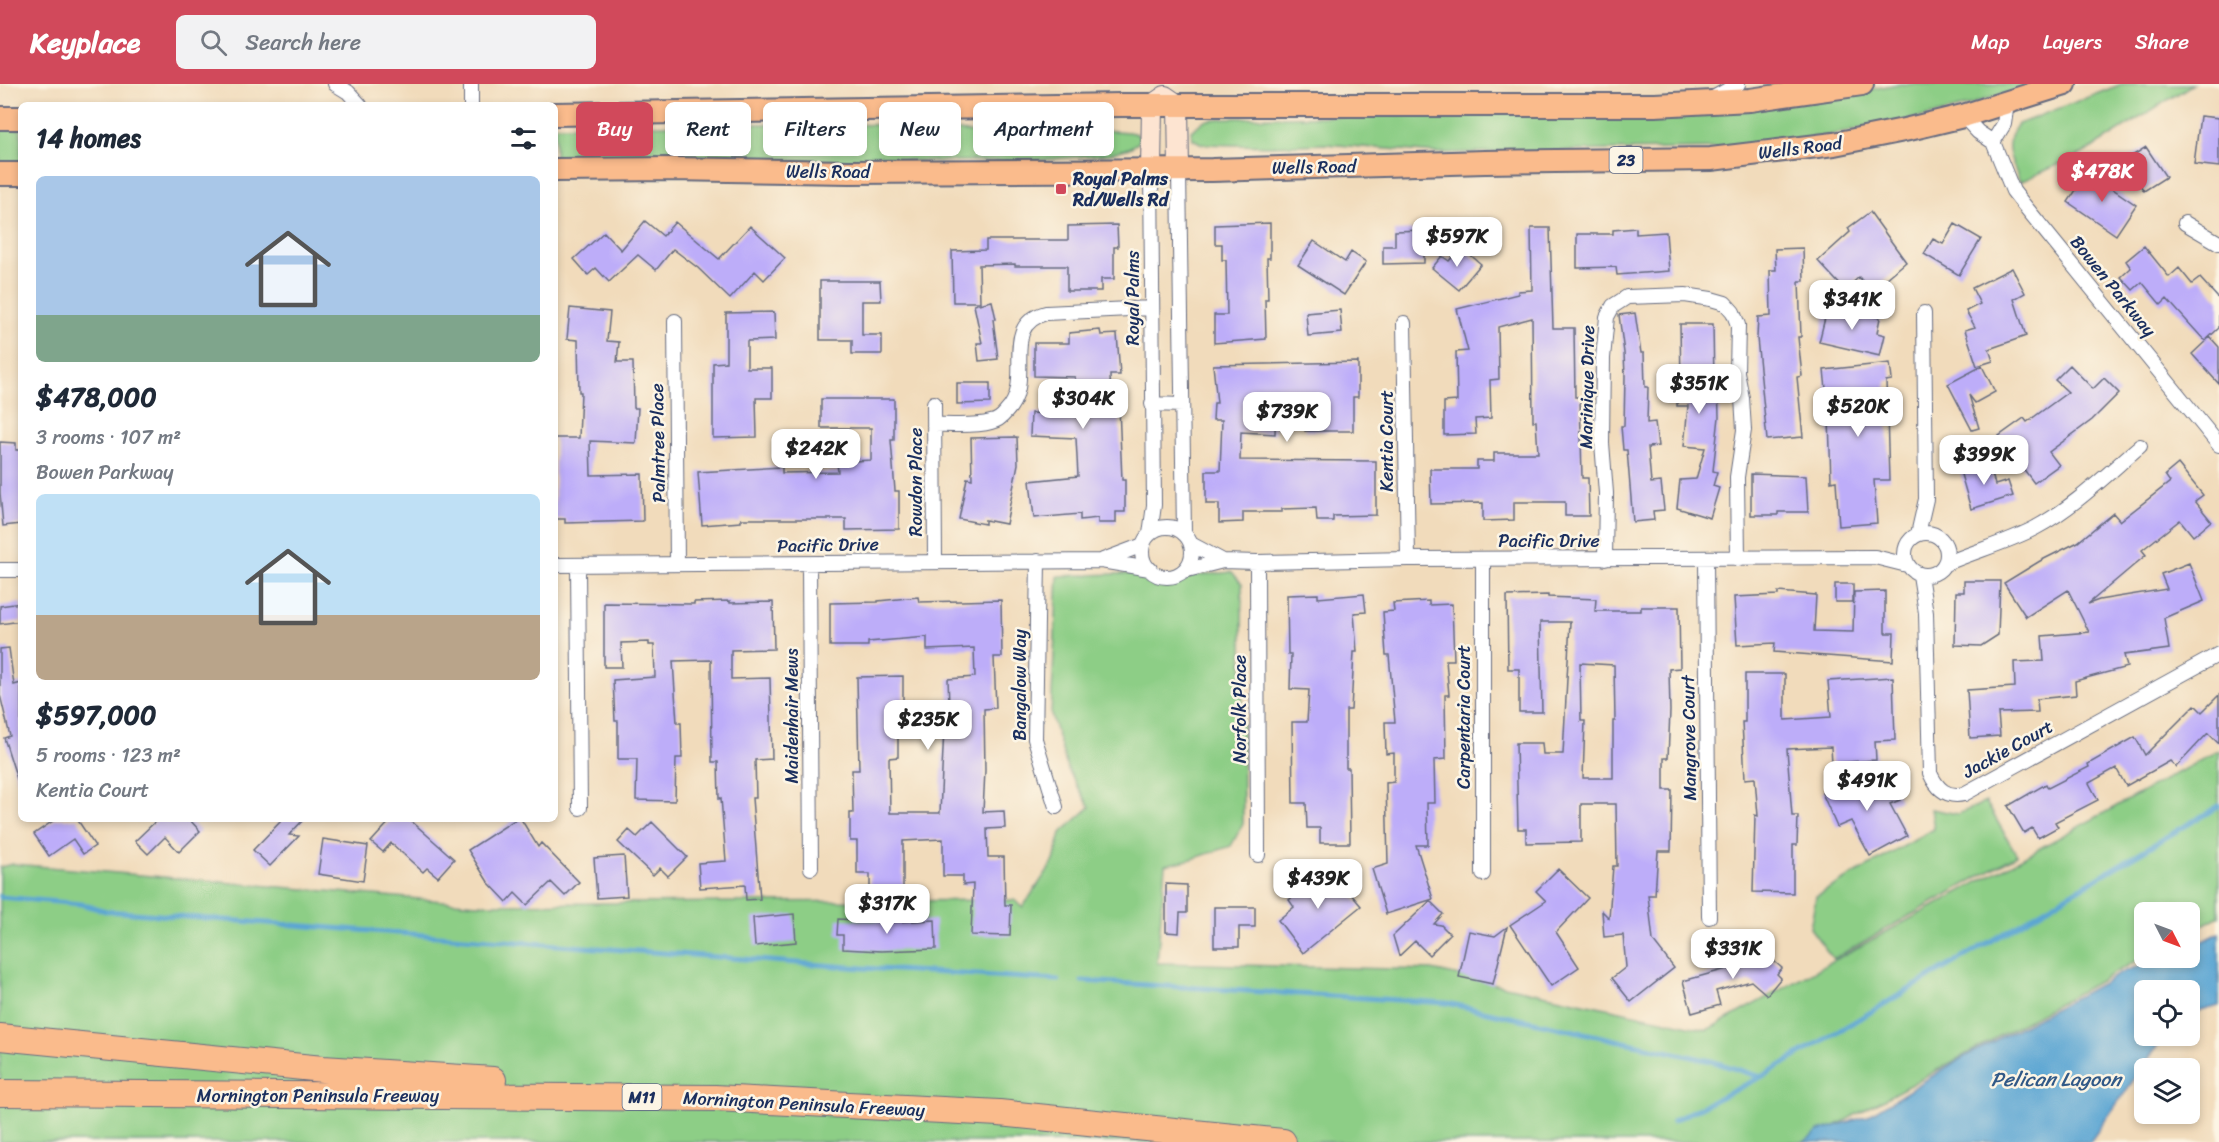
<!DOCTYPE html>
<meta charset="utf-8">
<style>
:root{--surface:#fff;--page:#f2f2f3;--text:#1f2937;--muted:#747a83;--accent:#d1495b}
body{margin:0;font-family:Sriracha,sans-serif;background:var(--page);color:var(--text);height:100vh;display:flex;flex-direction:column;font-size:22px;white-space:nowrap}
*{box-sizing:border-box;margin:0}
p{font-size:20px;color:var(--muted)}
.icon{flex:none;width:33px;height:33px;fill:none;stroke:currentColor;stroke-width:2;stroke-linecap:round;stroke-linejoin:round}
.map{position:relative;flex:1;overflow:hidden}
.sheet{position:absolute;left:18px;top:18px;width:540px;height:720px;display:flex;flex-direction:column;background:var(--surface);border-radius:9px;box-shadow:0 3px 9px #0003}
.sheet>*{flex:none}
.top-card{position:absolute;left:576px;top:18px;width:570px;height:54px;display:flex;gap:12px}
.needle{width:39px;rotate:132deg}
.fabs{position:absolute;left:2134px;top:818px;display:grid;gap:12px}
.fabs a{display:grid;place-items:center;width:66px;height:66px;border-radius:9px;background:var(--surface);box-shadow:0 3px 9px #0003;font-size:30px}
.price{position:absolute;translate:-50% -51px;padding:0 14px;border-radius:12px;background:#fff;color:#222;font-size:20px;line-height:39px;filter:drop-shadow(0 2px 3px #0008)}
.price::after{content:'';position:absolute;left:50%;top:36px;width:18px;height:14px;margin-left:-9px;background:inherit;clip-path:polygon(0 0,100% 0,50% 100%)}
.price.on{background:var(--accent);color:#fff}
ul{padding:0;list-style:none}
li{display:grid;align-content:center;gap:12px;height:318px;padding:0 18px}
li span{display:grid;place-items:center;height:186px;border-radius:9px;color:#555}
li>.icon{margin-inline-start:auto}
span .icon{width:108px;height:108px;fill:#fffc;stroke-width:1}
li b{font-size:26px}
h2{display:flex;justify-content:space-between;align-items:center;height:72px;padding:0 18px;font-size:26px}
.pill{padding:0 21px;border-radius:9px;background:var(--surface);box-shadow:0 3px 9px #0003;font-size:21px;line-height:54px}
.pill.on{background:var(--accent);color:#fff}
header{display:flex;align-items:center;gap:36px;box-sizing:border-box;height:84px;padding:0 30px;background:var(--accent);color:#fff}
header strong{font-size:28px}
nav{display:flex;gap:33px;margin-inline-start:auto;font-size:21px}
.search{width:420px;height:54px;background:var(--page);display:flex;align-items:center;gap:15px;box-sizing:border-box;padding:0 21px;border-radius:9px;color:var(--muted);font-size:22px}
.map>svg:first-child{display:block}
.green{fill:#8dce86;stroke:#547e72;stroke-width:1.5}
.water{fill:#5ba6d3;stroke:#3b6a98;stroke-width:1.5}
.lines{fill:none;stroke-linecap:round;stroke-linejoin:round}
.stream{stroke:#5ba6d3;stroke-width:5}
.building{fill:#bdadf9;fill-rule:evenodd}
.street-casing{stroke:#666b7f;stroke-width:16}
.secondary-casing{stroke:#666b7f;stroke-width:22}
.primary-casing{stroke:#666b7f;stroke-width:26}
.highway-casing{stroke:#666b7f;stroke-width:28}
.street{stroke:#fff;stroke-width:14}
.secondary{stroke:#fde4d1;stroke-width:20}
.primary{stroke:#fabb8c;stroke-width:22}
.highway{stroke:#fabb8c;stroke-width:26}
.poi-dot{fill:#d1495b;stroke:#fcf5e5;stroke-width:2}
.labels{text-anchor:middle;stroke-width:5;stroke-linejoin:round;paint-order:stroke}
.shield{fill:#fcf5e5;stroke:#5e6a86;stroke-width:1.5}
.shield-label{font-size:16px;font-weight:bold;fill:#1b2f5e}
.street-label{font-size:18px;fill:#1b2f5e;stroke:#fcf5e5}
.poi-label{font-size:18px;font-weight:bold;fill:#1b2f5e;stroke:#fcf5e5;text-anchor:start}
.water-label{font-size:20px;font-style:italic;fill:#315987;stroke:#fcf5e5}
</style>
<header>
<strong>Keyplace</strong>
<div class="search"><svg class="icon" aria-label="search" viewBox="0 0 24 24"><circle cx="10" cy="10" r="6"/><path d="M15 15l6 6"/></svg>Search here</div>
<nav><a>Map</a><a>Layers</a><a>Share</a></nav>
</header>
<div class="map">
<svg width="2219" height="1058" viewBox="0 0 2219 1058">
<rect width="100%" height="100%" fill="#fcf5e5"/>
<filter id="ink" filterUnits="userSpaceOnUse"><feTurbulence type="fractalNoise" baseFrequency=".0167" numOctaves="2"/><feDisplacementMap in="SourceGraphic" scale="12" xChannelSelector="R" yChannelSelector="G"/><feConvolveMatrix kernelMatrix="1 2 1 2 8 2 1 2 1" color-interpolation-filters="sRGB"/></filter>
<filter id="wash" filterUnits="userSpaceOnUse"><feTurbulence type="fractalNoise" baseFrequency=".008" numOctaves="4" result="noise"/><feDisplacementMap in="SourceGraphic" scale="24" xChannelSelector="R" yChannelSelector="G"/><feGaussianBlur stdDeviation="1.35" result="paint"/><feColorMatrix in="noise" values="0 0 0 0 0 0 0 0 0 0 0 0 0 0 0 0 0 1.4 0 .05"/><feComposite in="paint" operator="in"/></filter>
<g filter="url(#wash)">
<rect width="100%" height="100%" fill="#f1dbbb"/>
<!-- green -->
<path class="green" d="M1898,0h137l-92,29 -118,23 -91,12 -296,5 -113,-9 -54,2 -69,-2 -9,-5 -2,-8 14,-11 22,-2 137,-2 483,-22z
M2122,0h71l-109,69 -64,29c-9,-24 -19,-36 -2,-58z
M771,40l146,1 71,10 59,-1 54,-4 28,2 8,2 3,5 -2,4 -9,5 -20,6 -79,7h-475v-35z
M0,45h21v35h-21z
M1232,488l10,12 1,240 -12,22 -39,13 -27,6 -8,98 275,7 275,60 512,-280v166l-29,16v-20h-45v44l-339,186h-1806v-275l13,-3 464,40 537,-4 9,7 31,-46 7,-28 29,-26 -22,-37 -17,-56 7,-138 85,-3 23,5z
M1986,718l31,53 -184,104 -23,-31 6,-32 118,-67 -3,-20 27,5z"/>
<!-- water -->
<path class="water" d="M2219,849v73l-29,8v-24h-45v45h24l-13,13 -66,94h-286l15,-11 49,-15 87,-54 170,-91 41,-14h24v-9z"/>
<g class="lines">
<!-- stream -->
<path class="stream" d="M0,813l81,7 25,7 757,57 195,12
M1082,897l365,22 264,58 50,16
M1673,1037l88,-44 458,-271"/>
</g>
<g id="blocks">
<!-- building -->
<path class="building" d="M2200,32l19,2v49l-25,-3z
M2146,63l20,30 -22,14 -20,-30z
M2088,88l48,33 -20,30 -48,-33z
M1870,128l36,50 -34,29 -13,-14 -14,13 -27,-29 32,-29 -2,-4z
M645,137l18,15 12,-14 44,37 31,-33 35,32 -21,22 -9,-9 -25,28 -32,-31 -25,-19 -17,21 -18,-15 -29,27 -13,-14 -8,7 -14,-16 30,-27 17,18z
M1270,139v35h-3l1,41h-3l1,40 -52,4v-28h13l-1,-55h-4v-16h-7v-19z
M1955,140l26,15 -22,36 -35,-21 9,-15 10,5z
M1117,141l1,22h-4v32h-13v12h-34v-25h-52v-2l-36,1 1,37h-27l-1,-51 34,-1v-10h82v-14z
M1531,144h19l3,100h21l1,69h5l2,81h6l1,38h-24v-14h-51v18l-31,1v-18l-52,1 -1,-35h47v-8h17v-8h44l-2,-32h-3l-1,-103 -34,9 1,52 -9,1 1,38 -16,1 1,15 -32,1v-33l13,-1 -1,-49 12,-1 -11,-42 61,-15v-3l14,-1z
M1636,144v6l30,-2 3,39 -52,4 -1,-8 -39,1v-34h36v-4z
M1424,146v33l-41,1v-18h12v-15z
M1314,157l31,21 6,-10 15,10 -22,33 -46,-30z
M2144,162l25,31 10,-9 13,16 8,-6 19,21v29l-14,13 -38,-42 -6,6 -19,-23 -9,8 -12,-13 10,-9 -5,-7z
M1461,163l20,17 -22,26 -27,-22 10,-12 7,5z
M1803,164l1,33h-5l2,56h-3l4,39 -5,1 6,60 -36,3 -10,-102 1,-21 13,-1 -1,-46h6l-1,-21z
M2012,184l13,25 -11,6 12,37 -37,13 4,12 -16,5 -12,-36 10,-3 -9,-16 14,-7 -8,-16z
M820,197h60l1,20h-19v34h20v19h-30v-14h-32z
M992,217l4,18h-3l5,40 -19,2 -2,-18h5l-8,-38z
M1828,222l52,12 -3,15 8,2 -5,21 -61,-14z
M570,224l40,4 -3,29 12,1 -2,20h16l1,46h4l-2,35 -46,-2 1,34 51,-1 1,47 -78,2v-4h-10v-81h24l2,-46h-2l-1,-52 -11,-1z
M1340,226l2,23 -34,3 -2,-23z
M774,228l1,28 -28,1v27h25v30h-16l1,39 -44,1v-75l13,-1v-49z
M1635,229l6,40h3l1,34h3l-1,36 8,-1 3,24 -10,1 3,36 10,-1 3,28 -11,1 1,9 -21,2 -6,-72h-4l-2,-24h3l1,-50 -1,-23 -5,-38z
M1680,240h33l1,58h4l1,35 -6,54 4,1 -4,14 6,2 -9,30 -33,-10 3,-28 16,-1 9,-31 -21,-2 4,-40h-11v-22h4z
M1100,246l1,5 16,-1 3,41h-10l1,32h8l3,73h3v32h-9v11h-18v-5l-18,2v-6l-46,4 -4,-37 48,-5 -2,-38 -46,-2 1,-23 44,1v-37l-41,-1v-33h35v-10z
M2210,253l9,10v37l-27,-30z
M1358,278v35h-5v34h-48v-34l-29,1 -1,36 -34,-2 -1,28 136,1v54l-43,1v5h-16l-1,-13 -34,1v3h-39v10l-24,1v-19h-13v-33h14l2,-51h-9l1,-17h3l-4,-38z
M1890,279l2,17 -6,1 3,99h-15l3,43 -38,3 -3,-45 -5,1 -2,-64 -5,-48z
M2070,281l23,24 11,-11 15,15 -27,27 -43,32 10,13 -25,18 -35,-47 25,-18 3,4 41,-30 -13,-12z
M1982,282l13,26 -20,11 -6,-8 10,33 -7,2 -24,-46z
M957,299h33v20l-33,1z
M821,315h73v41h-3l4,51h4v38l-53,1v-11h-105v3l-39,3 -4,-53 84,-5v6l56,-1 -1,-10 34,-2v-32h-50z
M1017,353l1,27 -12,60 -21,-4v4l-26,-5 8,-41 5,1 -1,-41z
M0,358l16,1v7h5v74l-18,2 -3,-33z
M1989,378l6,23 13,-4 5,15 -42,13 -11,-38z
M2178,380l25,31 -8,6 16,20 -18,15 -13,-16 -38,30 4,5 -58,49 11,-4 68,-11 -6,-15 28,-11 15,38 -40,17 5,31 -45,6 3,12 -52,14 1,14 -39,4 1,13 -40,1 2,23 -30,2 -3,-48 48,-3 -1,-25 30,-1 -2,-25 47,-4 -21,-42 -42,27 -22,-34 36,-22 38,-19 35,-29 7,8 50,-39 -5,-7z
M1751,390l55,2 2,36h-30v3h-27z
M1964,497h36l-2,54 -17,11 -26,-1 1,-53h8z
M1835,500h18v18h-18z
M1885,507v42h9l-1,28 -119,-9 1,-9 -38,2 -3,-48 44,-2v-3l38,3 -2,36 39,1 1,-40z
M1318,510v4l46,-4 2,18 -12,1 3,39h-3l-3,58h-5v58h3l1,75h-30v-15h-13l-1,-25h-13l-1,-81h15l2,-32 -19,-1 1,-35h-3l-1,-59z
M1548,511v2l48,2 -1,12h46v-4h38l1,61 -11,1 1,42 -2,47h-4v32h8l-1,61h-13l-3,44h-7l5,46 21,27 -43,34 -19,-24 14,-11 -3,-32 -19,2 -2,-26 7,7 4,-52h4l-1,-62h-35v38l-55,1v-14h-8l-2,-86h26l1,11h20l7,-132h-30l2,90h-23v-43h-11l-1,-73zM1580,579l34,2 1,56h-2v57h-30l2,-57h-4z
M918,513l1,5 82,-2 1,57h-8l2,51 -12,1 1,61 -2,42 21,-1 1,17 -18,1 1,28h16l1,48h6l-1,31 -39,-1 2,-51 -10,1v-9h-20v-37l-40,2v52h-33v-19h-13v-33h-7v-28h3l-1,-43h7l-2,-93 46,-1v33h-5v48l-9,1 1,55h50l4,-85h6l-2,-49 27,-2 -1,-29 -47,2v-13l-59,5v4h-38v-43l48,-1v-1z
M730,517v2l43,-1 1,47 -43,1v29l39,-1 2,81 -17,1 1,38h-4l8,101 -14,1 -1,-15 -45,3 -2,-25 28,-2 -5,-63 -2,1 -1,-37h-6l-1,-102 -38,1 4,62h4l1,35h-6l-1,43 -39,-1 1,-41h-19v-38h-3l-2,-41 42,-3 -1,-32h-5v-3l-28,1 1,24h-18v-64l90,1v-2z
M1429,517v4l23,-1 2,56h-8l3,35h-4l1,64 -12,1 1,43h-8l1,42h-12l17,54 -47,15 -14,-45 16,-5 -2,-81 8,-1v-29l-8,1 -1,-32h10l-6,-67h-3l-3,-43 11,-1 -1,-8z
M21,519v18l-21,3v-18z
M9,564l5,37 7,-2v98l-3,1 -14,-44 6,-2 -10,-41v-46z
M1745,590h40v46l46,-3 -3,-36 65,-4 2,63 -20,1 1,19 -44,3 -1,-16 -44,2 5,67h6l-1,29h-4v48l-40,-1 2,-77 3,1 -3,-38 -10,1 -3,-57h3z
M2219,611v49l-11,-11 -32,34 -6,-6 -44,25 -10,-18 -27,15 9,17 -43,22 3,5 -20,11 -6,-10 -8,5 -16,-27 38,-22 2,4 41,-21 -1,-3 47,-27 10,18 50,-50 7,7z
M1866,689l9,21 18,-9 7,15 -10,4 17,32 -37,20 -19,-35 -14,6 -15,-34z
M56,735h21l18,27 -12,8 -10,-15 -24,17 -15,-22z
M158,735h31l11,12 -21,21 -14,-15 -17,17 -13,-13z
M283,735h21l-15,16 10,1 -29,30 -17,-16z
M392,735h17l45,40 -16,18 -11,-9 -4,4 -32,-29 -8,9 -12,-10z
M516,735h5l17,28 3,-4 38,39 -14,14 -14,-14 -24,23 -12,-12 -8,9 -19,-20 -20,-32z
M652,738l35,35 -19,19 -8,-8 -7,7 -35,-33 11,-12 8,7z
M323,755l45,7 -5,35 -45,-7z
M624,772l3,40 -30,2 -3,-40z
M1328,783l33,39 -58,47 -25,-33 16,-13 -5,-7z
M1558,785l30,29 -32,34 23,35 -28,19 -41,-61 36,-24 -10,-10z
M1166,800l21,1v28h-7l-1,20 -13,-1z
M1430,817l13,13 -9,10 7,1 9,9 -21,21 -14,-14 -16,15 -6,-20z
M1214,823h41v20h-16v20h-25z
M794,830l2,28 -41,4 -2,-28z
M838,835l57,3 40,-2 1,29 -55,2 -38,-2v-14h-6z
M1507,843l-14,57 -34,-7 10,-46 26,5z
M1756,862l26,22 -5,6 4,4 -14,17 -16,-14 -35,10 4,14 -28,8 -9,-32 58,-16z"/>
</g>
</g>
<g filter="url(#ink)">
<use href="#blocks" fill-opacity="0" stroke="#666b7f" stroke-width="1.5"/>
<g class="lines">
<defs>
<path id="street" d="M335,0l13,8 12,13
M471,0v21
M1713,14l25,-14
M1963,32l15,16 15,10 20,49 11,14 195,240
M1993,58l11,-18 3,-21
M1179,86l5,364
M2185,139l34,20
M675,237l2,243
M1404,239l4,236
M934,319l1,158
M1152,320l30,1
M934,341c18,-1 40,2 57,-3 6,-1 11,-5 15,-10 31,-31 -9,-86 40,-99l105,-5
M1142 468a25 25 0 1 1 50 0a25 25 0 1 1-50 0Z
M1905 470a21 21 0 1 1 42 0a21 21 0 1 1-42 0Z
M1150,450l4,-29 -3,-335
M1918,450l8,-35 -2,-186
M1191,460l32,17
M1605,475l1,-66 -4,-50 1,-85 4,-41 6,-11 14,-9 58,-2 26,4 14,4 8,9 5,13 -1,47 5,26 2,32 -7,47 1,82
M1706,475l3,358
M1103,476l40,-15
M1038,477l-3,178 21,68
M1257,478l1,293
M809,480l2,304
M1945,480c30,-13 61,-21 90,-36 39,-21 72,-54 105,-82
M555,481l546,-4 49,8
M578,481l2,243
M0,486h21
M1183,487l40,-10 34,1 151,-3 467,-2 32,8
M1920,491l6,38 4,160c7,16 17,25 34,21l255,-140
M1483,790v-315"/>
<path id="secondary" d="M1165,12l13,9 1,65
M1151,86l1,-65 13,-9"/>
<path id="primary" d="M555,30l566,-9h534l95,-5 112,-16
M0,34h21
M555,86l116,-1 178,3 363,-2 273,-8 226,-3 123,-15 75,-15 54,-13 102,-32
M0,90h21"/>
<path id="highway" d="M0,953l323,32 170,11
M0,1009l715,5 284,15 284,29"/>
</defs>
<!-- street casing -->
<use href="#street" class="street-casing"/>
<!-- secondary casing -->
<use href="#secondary" class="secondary-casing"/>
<!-- primary casing -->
<use href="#primary" class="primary-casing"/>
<!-- highway casing -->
<use href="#highway" class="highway-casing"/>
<!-- street -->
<use href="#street" class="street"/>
<!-- secondary -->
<use href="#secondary" class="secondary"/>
<!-- primary -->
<use href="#primary" class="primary"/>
<!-- highway -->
<use href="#highway" class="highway"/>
</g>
</g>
<!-- markers -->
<rect class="poi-dot" x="1055" y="99" width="12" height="12" rx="3"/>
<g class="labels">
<!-- shield labels -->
<g class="shield">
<rect x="1609.5" y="63" width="33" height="26" rx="4.5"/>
<rect x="622.5" y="1000" width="39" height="26" rx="4.5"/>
</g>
<g class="shield-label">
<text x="1626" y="82">23</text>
<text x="642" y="1019">M11</text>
</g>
<!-- street labels -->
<g class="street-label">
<text transform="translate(1800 64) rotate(-7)" y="6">Wells Road</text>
<text transform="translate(1314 83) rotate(-1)" y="6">Wells Road</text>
<text x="828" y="94">Wells Road</text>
<text transform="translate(2113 202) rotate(51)" y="6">Bowen Parkway</text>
<text transform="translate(1133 214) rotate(-90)" y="6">Royal Palms</text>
<text transform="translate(1587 303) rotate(-89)" y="6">Marinique Drive</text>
<text transform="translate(1387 357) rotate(-90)" y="6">Kentia Court</text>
<text transform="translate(658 359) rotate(-91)" y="6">Palmtree Place</text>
<text transform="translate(916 398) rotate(-90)" y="6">Rowdon Place</text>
<text x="1549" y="463">Pacific Drive</text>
<text transform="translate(828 461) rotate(-1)" y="6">Pacific Drive</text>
<text transform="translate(1020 601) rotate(-90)" y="6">Bangalow Way</text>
<text transform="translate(1240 625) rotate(-90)" y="6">Norfolk Place</text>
<text transform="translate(792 632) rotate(-90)" y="6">Maidenhair Mews</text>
<text transform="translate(1464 633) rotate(-90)" y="6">Carpentaria Court</text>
<text transform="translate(1689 654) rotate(-91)" y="6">Mangrove Court</text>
<text transform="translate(2008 665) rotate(-29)" y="6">Jackie Court</text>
<text x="318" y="1018">Mornington Peninsula Freeway</text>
<text transform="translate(804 1020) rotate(3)" y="6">Mornington Peninsula Freeway</text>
</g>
<!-- poi labels -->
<g class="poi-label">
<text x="1073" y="101">Royal Palms<tspan x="1073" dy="21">Rd/Wells Rd</tspan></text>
</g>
<!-- water labels -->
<g class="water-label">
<text x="2056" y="1002">Pelican Lagoon</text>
</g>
</g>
</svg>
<div class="fabs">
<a><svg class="needle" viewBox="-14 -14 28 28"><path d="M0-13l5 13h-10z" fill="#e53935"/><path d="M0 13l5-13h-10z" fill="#747a83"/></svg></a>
<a><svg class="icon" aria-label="locate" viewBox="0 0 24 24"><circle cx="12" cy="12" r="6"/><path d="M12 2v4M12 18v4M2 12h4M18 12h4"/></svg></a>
<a><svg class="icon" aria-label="layers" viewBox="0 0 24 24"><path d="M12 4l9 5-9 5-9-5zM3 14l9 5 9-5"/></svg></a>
</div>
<b class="price on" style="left:2102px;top:119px">$478K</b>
<b class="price" style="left:1457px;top:184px">$597K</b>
<b class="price" style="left:1852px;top:247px">$341K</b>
<b class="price" style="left:1699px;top:331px">$351K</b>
<b class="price" style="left:1083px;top:346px">$304K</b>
<b class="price" style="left:1858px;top:354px">$520K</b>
<b class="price" style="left:1287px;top:359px">$739K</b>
<b class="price" style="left:816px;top:396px">$242K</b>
<b class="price" style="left:1984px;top:402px">$399K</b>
<b class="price" style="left:928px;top:667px">$235K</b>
<b class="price" style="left:1867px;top:728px">$491K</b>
<b class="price" style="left:1318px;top:826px">$439K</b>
<b class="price" style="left:887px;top:851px">$317K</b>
<b class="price" style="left:1733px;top:896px">$331K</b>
<div class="top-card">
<a class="pill on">Buy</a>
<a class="pill">Rent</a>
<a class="pill">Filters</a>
<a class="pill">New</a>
<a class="pill">Apartment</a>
</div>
<section class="sheet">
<h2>14 homes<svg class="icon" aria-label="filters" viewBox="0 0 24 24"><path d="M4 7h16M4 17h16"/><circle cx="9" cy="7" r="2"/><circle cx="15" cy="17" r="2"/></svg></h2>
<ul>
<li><span style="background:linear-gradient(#a9c7e8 75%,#7fa58c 0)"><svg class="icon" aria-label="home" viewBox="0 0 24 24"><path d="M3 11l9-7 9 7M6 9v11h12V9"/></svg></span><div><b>$478,000</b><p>3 rooms · 107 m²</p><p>Bowen Parkway</p></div></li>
<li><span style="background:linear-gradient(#bfe0f5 65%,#b9a48a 0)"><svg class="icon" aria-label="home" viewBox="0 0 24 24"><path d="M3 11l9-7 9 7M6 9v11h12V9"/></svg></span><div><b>$597,000</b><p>5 rooms · 123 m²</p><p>Kentia Court</p></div></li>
</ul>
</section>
</div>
